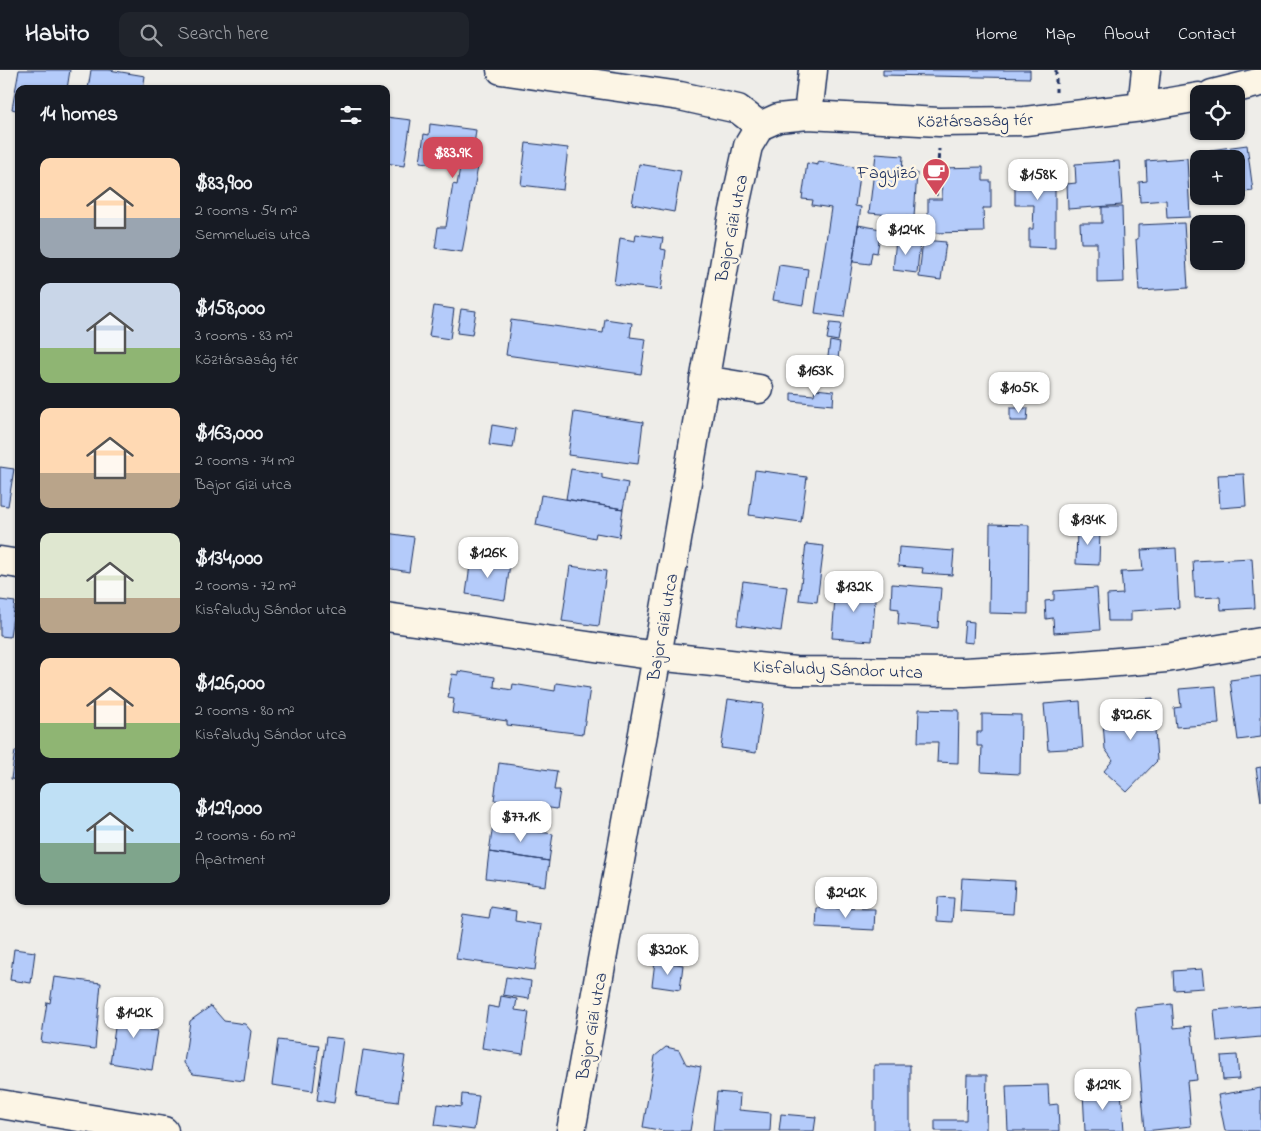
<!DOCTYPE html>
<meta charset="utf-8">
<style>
:root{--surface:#171b24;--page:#20242c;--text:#f1f3f6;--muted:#9ea1a6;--line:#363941;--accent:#d1495b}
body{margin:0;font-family:"Indie Flower",sans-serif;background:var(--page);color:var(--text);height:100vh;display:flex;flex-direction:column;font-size:19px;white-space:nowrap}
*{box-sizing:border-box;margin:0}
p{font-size:16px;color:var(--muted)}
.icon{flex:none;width:28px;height:28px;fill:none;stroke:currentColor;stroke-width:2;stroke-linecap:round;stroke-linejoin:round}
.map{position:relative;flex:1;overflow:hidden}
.panel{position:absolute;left:15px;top:15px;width:375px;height:820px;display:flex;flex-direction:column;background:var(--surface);border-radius:10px;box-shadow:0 1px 4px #0004}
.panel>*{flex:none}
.buttons{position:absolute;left:1190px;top:15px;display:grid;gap:10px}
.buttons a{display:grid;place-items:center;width:55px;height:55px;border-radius:10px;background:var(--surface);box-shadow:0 1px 4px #0004;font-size:25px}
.price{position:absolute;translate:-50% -42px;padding:0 11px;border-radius:10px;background:#fff;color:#222;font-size:16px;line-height:32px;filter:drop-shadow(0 1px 2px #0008)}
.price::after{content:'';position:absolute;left:50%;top:30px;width:15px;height:11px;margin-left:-8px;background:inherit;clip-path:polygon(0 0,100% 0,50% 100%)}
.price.on{background:var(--accent);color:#fff}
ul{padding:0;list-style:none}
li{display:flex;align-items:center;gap:15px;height:125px;padding:0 25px}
li span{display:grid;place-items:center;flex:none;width:140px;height:100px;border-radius:10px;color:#555}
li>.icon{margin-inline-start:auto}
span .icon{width:60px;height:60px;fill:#fffc;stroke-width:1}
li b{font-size:21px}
h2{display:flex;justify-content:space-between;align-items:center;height:60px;padding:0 25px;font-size:21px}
header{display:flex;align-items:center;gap:30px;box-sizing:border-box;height:70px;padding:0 25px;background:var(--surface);border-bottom:1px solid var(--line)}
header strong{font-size:24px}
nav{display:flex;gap:28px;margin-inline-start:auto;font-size:18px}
.search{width:350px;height:45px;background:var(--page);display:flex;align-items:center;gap:12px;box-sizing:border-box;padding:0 18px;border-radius:10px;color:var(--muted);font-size:19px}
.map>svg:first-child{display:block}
.building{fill:#b4cbfa;stroke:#1b2f5e}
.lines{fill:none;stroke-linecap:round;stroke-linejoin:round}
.minor-casing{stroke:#1b2f5e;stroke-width:31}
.path{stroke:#1b2f5e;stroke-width:3;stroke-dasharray:5 4;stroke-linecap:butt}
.minor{stroke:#fcf5e5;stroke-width:28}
.labels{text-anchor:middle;stroke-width:5;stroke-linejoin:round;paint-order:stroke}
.street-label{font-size:18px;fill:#1b2f5e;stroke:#fcf5e5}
.poi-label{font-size:18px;fill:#1b2f5e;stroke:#fcf5e5;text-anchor:end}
</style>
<header>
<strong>Habito</strong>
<div class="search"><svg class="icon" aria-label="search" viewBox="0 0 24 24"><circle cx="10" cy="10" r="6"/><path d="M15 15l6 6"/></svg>Search here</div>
<nav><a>Home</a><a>Map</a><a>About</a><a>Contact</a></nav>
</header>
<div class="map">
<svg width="1261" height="1061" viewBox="0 0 1261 1061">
<rect width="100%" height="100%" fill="#eeede9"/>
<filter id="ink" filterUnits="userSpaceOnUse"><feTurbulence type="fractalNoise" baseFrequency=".02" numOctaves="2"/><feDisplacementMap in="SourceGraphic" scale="10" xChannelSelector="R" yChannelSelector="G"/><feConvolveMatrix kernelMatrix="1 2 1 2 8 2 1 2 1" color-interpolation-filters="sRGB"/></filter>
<g filter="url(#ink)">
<!-- building -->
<path class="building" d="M19,0h51l-3,19h-48v22l-7,-2z
M91,0h18l36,6 -2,13h-55z
M883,0h147v8l-147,-3z
M386,47l25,3 -7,46 -18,-3z
M430,54l46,6 -5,37h7l-16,85 -27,-4 3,-21h8l7,-43 4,1 3,-18 -40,-5 4,-28 5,1z
M526,73l42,5 -5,42 -42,-5z
M1247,75l6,46 -17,2v-34h-25l-1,-9z
M876,84l27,2 -1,16 15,1 -3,44 -45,-4z
M1187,88l3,59 -23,1 -1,-18 -26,2 -1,-20 8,-1 -1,-20z
M818,91l42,7 -5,38 6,1 -17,110 -29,-4 16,-105 -19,-3 1,-5 -11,-1 5,-36 11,2z
M1119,91l3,44 -54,4 -1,-25 9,-1 -1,-19z
M639,94l42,7 -7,41 -42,-8z
M1015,94h40v84l-26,-1v-18h4l1,-24h-19z
M983,97v14h8v27h-8l1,24 -56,1v-34h14l-1,-31z
M1102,137h20l2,75 -27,1v-40h-16l-1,-20h22z
M1184,153l4,65 -49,3 -3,-52h2v-14z
M858,155l23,4 -4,24 -5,-1 -2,12 -17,-2z
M636,164l27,4 -2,11 5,1 -5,40 -47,-6 6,-46 15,3z
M896,169l24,3 -3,31 -24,-3z
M923,170l23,2 -5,38 -22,-3z
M779,195l29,4 -5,36 -30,-5z
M434,236l20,3 -4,30 -21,-3z
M461,239l15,2 -4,24 -15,-2z
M605,249l27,4 -2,14 16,2 -5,35 -135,-19 5,-35 92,13z
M830,253l11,1 -3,17 -11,-2z
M830,271l10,2 -3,23 -10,-2z
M815,319l19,2 -1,14 -42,-4v-8l23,2z
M1010,338h18l-1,13h-17z
M574,342l69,10 -5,42 -70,-9z
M492,355l24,4 -3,19 -24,-3z
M0,397l14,2 -6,37 -8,-1z
M571,399l31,5v4l26,5 -5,26 -57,-10z
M755,400l52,7 -6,45 -52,-7z
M1244,404l2,32 -26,2 -2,-33z
M541,425l82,14 -4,28 -23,-4 -1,5 -59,-13z
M990,454l39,1 -1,89 -39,-1z
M1077,458h23l-1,37 -23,-1z
M386,463l28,4 -5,35 -23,-4z
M806,474l18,2 -7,56 -18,-2z
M899,477l55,4 -2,24 -30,-2 1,-5 -25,-2z
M1176,478l3,60 -48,3v10h-23l-1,-26 16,-1 -2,-22 22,-1 -2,-21z
M471,488l39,6 -5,36 -39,-6z
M1252,488l3,50 -34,2 -1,-13 -25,1 -2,-37z
M570,496l36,5 -7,55 -37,-5z
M743,511l44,6 -6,44 -44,-6z
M892,514l49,4 -3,40 -40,-4 1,-15 -8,-1z
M836,515l40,3 -4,53 -40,-3z
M1097,518l3,42 -46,3 -1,-15 -7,1 -1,-18 9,-1v-9z
M0,530l15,2 -5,35 -10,-1z
M965,551l9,1 -1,21 -10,-1z
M458,601l37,6 -1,10 18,3 1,-6 42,7 1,-8 34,5 -7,46 -76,-9v-4l-55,-8 2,-14 -6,-1 4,-24 6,1z
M1261,606v61l-23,3 -8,-60z
M1216,616l3,38 -43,3 -2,-19 7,-1 -2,-18z
M1153,628l4,63 -30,31 -23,-21 9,-11 -8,-11 -2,-27h8l-1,-21z
M728,629l35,5 -7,49 -35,-5z
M1080,631l3,47 -35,2 -4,-46z
M919,639l40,1 -1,53 -21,-1 1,-20h-20z
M982,644l39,1 -1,59 -39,-2 1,-26h-5v-14h5z
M15,681h4v29l-8,-1z
M499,693l58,8 -3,19h6l-3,19 -63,-9z
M1261,697v34l-5,-33z
M493,755l60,9 -4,27 -60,-9z
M489,782l60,9 -3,25 -60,-8z
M962,808l53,3 -2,33 -53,-3z
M938,827l16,1 -2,24 -15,-1z
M491,837l25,4 -1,10 26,4 -6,45 -79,-11 7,-45 26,4z
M817,838l58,1 -1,21 -58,-3z
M14,879l21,3 -4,31 -21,-3z
M655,891l28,4 -3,25 -28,-4z
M1202,899l2,19 -30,2 -1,-19z
M54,907l47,6 -6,66 -54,-7 6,-40 3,1z
M506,907l25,4 -2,18 -26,-4z
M501,926l16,3 -2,11 14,2 -6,42 -41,-6 6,-42 11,2z
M1172,934l2,24 17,-2 6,54 -10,1 4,45 -46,5 -10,-123z
M211,936l13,15 21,3 6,7 -7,50 -51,-7 -9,-11 6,-42z
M1261,936v31l-44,4 -3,-31z
M118,937l34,5 -2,18 8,1 -6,39 -42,-7z
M326,967l17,2 -9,64 -17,-3z
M278,970l41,5 -6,46 -41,-6z
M666,977l13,3 7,14 15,3 -11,64h-26l-21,-4 12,-71z
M363,980l42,6 -7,46 -42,-6z
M1237,985l2,24 -16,1 -2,-24z
M874,995h36v66h-36z
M967,1005h20l-1,56h-51v-11h31z
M1048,1015l1,20 9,-1 1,27h-51l-2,-45z
M1261,1018v43h-36l-7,-36z
M1121,1020l3,41h-39l-2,-39z
M717,1022l23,2 -1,16 32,3 -1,18h-57z
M462,1024l17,2 -5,34 -39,-5 3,-21 23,3z
M781,1044l35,3 -2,14h-35z"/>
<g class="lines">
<defs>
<path id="minor" d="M501,0l179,26 58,13 22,17
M1212,24l49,-12
M1142,37l4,-37
M808,45l5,-45
M760,56l18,-8 30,-3 131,7 86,-1 117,-14 57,-10
M704,310l55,9
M0,491l19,3
M386,547l271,39 138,15 170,1 105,-6 96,-8 95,-16
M0,1034l164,27
M571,1061l86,-475 75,-436 16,-74 12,-20"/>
</defs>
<!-- minor casing -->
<use href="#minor" class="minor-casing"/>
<!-- path -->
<path class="path" d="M1056,0v22
M936,126l3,-47"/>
<!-- minor -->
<use href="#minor" class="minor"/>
</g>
</g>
<!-- icons -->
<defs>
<symbol id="cafe-pin" viewBox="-11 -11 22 30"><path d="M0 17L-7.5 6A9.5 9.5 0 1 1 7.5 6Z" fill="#d1495b" stroke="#fcf5e5"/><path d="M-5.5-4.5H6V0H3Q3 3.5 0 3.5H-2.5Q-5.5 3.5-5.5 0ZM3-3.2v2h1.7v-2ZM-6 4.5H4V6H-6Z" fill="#fff"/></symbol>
</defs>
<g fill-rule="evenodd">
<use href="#cafe-pin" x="920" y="86" width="32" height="43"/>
</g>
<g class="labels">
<!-- street labels -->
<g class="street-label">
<text transform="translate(975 50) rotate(-1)" y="6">Köztársaság tér</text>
<text transform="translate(731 158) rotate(-79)" y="6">Bajor Gizi utca</text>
<text transform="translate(662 557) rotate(-80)" y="6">Bajor Gizi utca</text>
<text transform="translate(838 599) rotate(2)" y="6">Kisfaludy Sándor utca</text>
<text transform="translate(591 956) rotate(-80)" y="6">Bajor Gizi utca</text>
</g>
<!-- poi labels -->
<g class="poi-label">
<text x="917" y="108">Fagyizó</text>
</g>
</g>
</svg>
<div class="buttons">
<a><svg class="icon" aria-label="locate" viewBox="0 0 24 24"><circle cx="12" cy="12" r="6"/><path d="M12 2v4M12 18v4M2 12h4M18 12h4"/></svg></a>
<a>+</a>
<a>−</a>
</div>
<b class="price on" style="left:453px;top:109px">$83.9K</b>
<b class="price" style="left:1038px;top:131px">$158K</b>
<b class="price" style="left:906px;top:186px">$124K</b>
<b class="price" style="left:815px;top:327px">$163K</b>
<b class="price" style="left:1019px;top:344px">$105K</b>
<b class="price" style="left:1088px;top:476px">$134K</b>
<b class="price" style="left:488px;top:509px">$126K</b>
<b class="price" style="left:854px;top:543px">$132K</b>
<b class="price" style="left:1131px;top:671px">$92.6K</b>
<b class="price" style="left:521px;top:773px">$77.1K</b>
<b class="price" style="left:846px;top:849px">$242K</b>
<b class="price" style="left:668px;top:906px">$320K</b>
<b class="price" style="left:134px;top:969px">$142K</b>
<b class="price" style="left:1103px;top:1041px">$129K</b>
<section class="panel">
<h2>14 homes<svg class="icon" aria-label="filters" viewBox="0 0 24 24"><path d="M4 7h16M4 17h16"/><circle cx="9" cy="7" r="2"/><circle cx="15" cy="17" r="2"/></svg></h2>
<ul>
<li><span style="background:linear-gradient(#ffd9b3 60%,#9aa5b1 0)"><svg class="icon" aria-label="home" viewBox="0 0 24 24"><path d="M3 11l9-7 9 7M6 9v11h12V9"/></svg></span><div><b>$83,900</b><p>2 rooms · 54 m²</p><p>Semmelweis utca</p></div></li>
<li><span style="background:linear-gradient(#c9d6e8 65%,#8fb573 0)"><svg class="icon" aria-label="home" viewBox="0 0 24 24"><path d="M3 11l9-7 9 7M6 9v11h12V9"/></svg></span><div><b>$158,000</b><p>3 rooms · 83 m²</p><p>Köztársaság tér</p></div></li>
<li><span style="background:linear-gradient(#ffd9b3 65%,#b9a48a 0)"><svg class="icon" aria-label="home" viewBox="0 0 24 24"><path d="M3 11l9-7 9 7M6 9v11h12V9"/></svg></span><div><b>$163,000</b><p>2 rooms · 74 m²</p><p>Bajor Gizi utca</p></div></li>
<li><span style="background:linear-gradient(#dfe7d0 65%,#b9a48a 0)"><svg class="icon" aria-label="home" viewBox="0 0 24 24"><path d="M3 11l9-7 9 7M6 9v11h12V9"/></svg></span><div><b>$134,000</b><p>2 rooms · 72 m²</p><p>Kisfaludy Sándor utca</p></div></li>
<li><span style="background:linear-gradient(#ffd9b3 65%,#8fb573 0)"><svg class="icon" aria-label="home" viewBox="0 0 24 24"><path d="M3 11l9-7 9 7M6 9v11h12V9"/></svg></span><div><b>$126,000</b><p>2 rooms · 80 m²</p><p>Kisfaludy Sándor utca</p></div></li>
<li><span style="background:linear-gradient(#bfe0f5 60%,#7fa58c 0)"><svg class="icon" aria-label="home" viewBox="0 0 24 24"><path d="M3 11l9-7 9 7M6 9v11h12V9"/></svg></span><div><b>$129,000</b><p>2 rooms · 60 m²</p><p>Apartment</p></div></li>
</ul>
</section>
</div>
